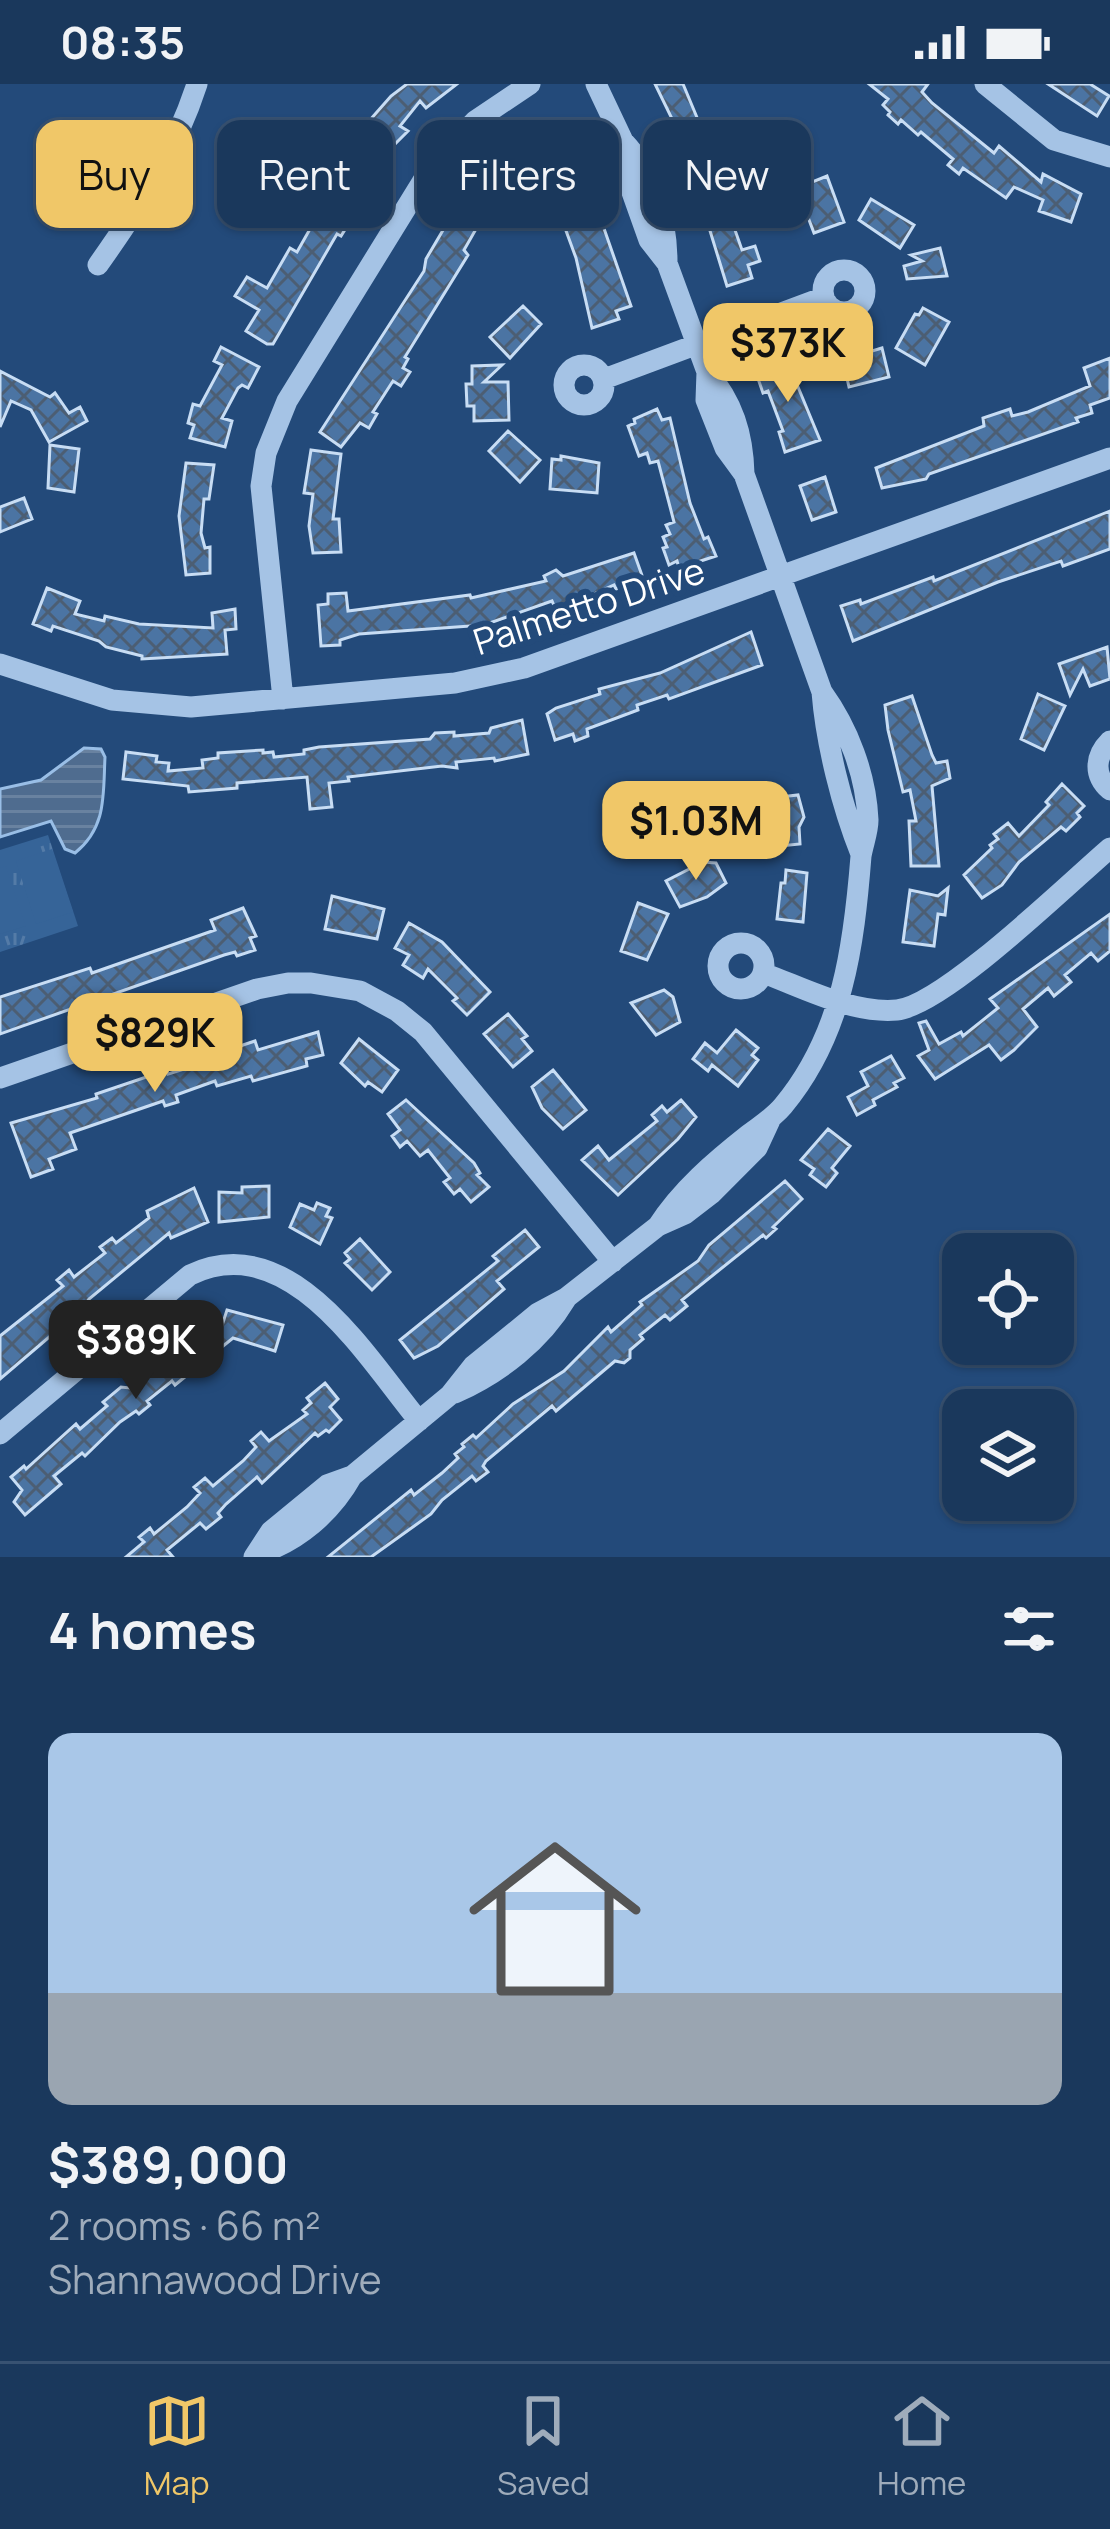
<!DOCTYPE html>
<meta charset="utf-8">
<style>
:root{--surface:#1a385c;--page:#274365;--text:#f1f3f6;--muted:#9facbb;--line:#385272;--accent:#f0c768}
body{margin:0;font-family:Manrope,sans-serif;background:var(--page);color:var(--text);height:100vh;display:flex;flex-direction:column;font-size:45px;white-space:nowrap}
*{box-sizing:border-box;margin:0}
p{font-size:39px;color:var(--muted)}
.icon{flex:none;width:66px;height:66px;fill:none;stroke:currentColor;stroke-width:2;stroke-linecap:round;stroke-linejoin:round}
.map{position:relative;height:1473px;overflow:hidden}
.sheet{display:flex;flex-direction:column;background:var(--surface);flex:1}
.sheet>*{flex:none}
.guide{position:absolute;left:36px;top:36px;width:1038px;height:108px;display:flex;gap:24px}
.tools{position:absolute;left:942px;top:1149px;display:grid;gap:24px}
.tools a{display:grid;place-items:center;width:132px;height:132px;border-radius:24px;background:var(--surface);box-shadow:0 3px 9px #0004,0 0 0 3px var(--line);font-size:60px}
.price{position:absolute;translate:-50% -102px;padding:0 27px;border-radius:24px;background:var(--accent);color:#111;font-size:39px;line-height:78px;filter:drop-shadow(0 3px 6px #0008)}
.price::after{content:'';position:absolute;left:50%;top:72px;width:36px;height:27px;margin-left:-18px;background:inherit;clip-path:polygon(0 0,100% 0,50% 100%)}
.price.on{background:#222;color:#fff}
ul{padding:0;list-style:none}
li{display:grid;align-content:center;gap:24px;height:636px;padding:0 48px}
li span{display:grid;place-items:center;height:372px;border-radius:24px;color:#555}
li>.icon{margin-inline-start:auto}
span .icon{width:216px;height:216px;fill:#fffc;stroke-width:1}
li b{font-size:51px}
h2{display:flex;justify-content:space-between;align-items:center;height:144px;padding:0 48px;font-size:51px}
.pill{padding:0 42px;border-radius:24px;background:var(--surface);box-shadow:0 3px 9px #0004,0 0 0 3px var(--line);font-size:42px;line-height:108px}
.pill.on{background:var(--accent);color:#111}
.status{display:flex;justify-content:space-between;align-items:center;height:84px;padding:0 60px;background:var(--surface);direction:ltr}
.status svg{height:33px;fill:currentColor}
.dock{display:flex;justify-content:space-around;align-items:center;height:168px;border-top:3px solid var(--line);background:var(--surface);font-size:33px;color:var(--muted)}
.dock a{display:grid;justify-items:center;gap:6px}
.dock .on{color:var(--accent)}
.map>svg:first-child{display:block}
.grass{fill:url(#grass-tufts)}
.garden{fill:#366498}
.water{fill:url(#water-rules);stroke:#99bee6;stroke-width:3}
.building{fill:url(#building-cross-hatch);stroke:#c8ddf4;stroke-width:3}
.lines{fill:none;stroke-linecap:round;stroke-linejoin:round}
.minor{stroke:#a5c3e5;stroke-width:21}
.labels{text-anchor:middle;stroke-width:12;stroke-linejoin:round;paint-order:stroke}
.street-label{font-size:36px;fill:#fff;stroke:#234a7a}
</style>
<div class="status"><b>08:35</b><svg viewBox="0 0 49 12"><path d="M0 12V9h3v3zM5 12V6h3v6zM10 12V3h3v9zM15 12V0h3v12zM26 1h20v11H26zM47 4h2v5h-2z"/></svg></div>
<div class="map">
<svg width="1110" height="1473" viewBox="0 0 1110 1473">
<defs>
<pattern id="grass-tufts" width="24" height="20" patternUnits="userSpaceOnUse" patternTransform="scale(3)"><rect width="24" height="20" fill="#366498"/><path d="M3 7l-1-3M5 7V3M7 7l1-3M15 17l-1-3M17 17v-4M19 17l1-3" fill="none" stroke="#547ba7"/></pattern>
<pattern id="water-rules" width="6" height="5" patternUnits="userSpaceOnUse" patternTransform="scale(3)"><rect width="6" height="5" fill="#4f6c8f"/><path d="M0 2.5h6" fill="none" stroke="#6982a0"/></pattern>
<pattern id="building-cross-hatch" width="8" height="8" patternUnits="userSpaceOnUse" patternTransform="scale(3)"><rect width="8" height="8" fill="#4b74a3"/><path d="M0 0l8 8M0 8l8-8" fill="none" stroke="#4c5e73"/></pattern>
</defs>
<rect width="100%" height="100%" fill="#234a7a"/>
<!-- grass -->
<path class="grass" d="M48,751l30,91 -78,26v-102z"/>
<!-- garden -->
<path class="garden" d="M52,765l21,63 -37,12 -20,-63z
M6,782l20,60 -26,8v-66z"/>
<!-- water -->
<path class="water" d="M84,664l17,1 4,8c-2,38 2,70 -30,96l-10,-4 -14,-28 -51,16v-48l41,-9z"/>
<!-- building -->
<path class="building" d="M407,0h50l-31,24 -6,-7 -20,25 8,5 -31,31 4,3 -10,16 -3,-2 -24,37 7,4 -10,16 -4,-2 -64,110h-6l-21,-13 13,-21 -24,-14 12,-19 20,11 23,-40 7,4 13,-23 -9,-5 47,-79 43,-49z
M655,0h28l33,79 -3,1 2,9 27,77 13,-4 5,15 -12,4 4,13 -25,8 -36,-117 -17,-37 4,-1z
M869,0h59l-6,8 10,11 62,50 5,-7 42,36 2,-8 38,20 -10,28 -32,-11 4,-11 -29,-13 -8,11 -43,-30 -4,6 -11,-9 5,-6 -32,-27 -3,3 -17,-15 -3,4 -10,-9 2,-3 -7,-7 5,-6z
M1048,0h42l19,12 -12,20z
M568,45l9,22 -19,8 10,26 17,-6 7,15 39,112 -15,5 3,8 -27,9 -16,-70 -33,-90 -13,5 -8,-22z
M827,92l17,46 -30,11 -17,-45z
M472,97l27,16 -7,13 -4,-2 -24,42 4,5 -63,102 3,2 -5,9 7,4 -9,14 -8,-5 -20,31 4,2 -8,14 -9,-5 -19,24 -21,-15 104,-161 2,-12z
M871,115l43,26 -14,23 -41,-28z
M940,164l7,28 -40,3 -3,-13 18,-5 -11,-6z
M523,222l18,18 -31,34 -20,-21z
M923,224l26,14 -24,43 -29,-17 19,-34 4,1z
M221,263l38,20 -11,21 -6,-3 -4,3 -16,30 10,3 -7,26 -35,-9 4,-13 -6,-2 5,-19 7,2 22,-41 -8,-4z
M882,264l7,29 -40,10 -5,-21 9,-2 -1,-7z
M786,274l34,82 -35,12 -6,-20 4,-1 -15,-40 -5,2 -8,-23z
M1110,274v40l-20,7 2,8 -16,5 2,4 -149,52 -3,5 -44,9 -6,-20 108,-42 -1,-8 27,-9 2,7 16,-4 62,-26 -6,-18z
M502,281l-18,17h24l1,38 -35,1v-15h-7l-1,-22h6v-18z
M0,287l50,26 5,-4 14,20 11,-6 7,14 -38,21 -18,-32 -20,-9 -11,26z
M657,325l5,11 8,-2 20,85 14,36 4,-2 8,19 -37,12 -2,-7 -8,4 -6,-17 4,-1 -4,-10 7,-3 -4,-9 8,-3 -16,-61 -8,2 -3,-10 -8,3 -11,-30 7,-3 -1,-4z
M508,347l32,29 -20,22 -31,-31z
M50,361l29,4 -5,43 -26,-4z
M311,366l30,4 -8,65h6l2,33 -28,1 -4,-27 4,-32 -9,-1z
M561,372l38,7 -2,30 -47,-4 2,-30 9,1z
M186,379l28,2 -5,34h-5l-3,34 4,15 5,-1v26l-24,2 -7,-59z
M825,393l11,35 -24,8 -12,-34z
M24,414l8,21 -32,13v-25z
M1110,427v38l-47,17 -2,-5 -63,21 -145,59 -12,-35 19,-6 1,4 72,-27 1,4z
M634,469l10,28 -28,8 -2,-4 -49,22 -10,1 -3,-7 -68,24 -125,9 -19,6v5l-19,1 -3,-41 10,-1v-10l18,-1 2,18 122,-16 1,3 75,-17 -2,-5 12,-6 7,6z
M47,504l33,13 -5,13 29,7 1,-5 34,8 74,4 -1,-15 23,-4 1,20 -11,1 2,24 -85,5v-3l-36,-9 -7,-6 -46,-15 -2,5 -18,-7z
M751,548l11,33 -93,34 -2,-4 -30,10 1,5 -51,19 1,7 -13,5 -2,-7 -18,6 -8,-26 9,-6 44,-14 -1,-5 61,-16z
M1107,563l3,32 -20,7 -7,-17 -13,26 -11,-31z
M1038,610l27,12 -21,44 -23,-11z
M912,612l20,59 4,8 11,-2 3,17 -18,8 7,80h-28l-2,-45h7l-6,-31 -7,2 -15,-62 -3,-25z
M522,636l6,34 -33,7 -1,-3 -38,4 1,6 -15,-2 -94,11 1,4 -20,2 3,24 -22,2 -3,-32 -70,6v5l-48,4 -1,-6 -65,-7 3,-27 31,4 -1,6 13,1 -1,8 35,-3 -1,-8 16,-2v-5l45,-3v3l10,-1 1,5 30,-3v-4l15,-3 111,-8 5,-6 19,-1v4l35,-3 2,-5z
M1062,700l22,22 -7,7 3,4 -14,14 -5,-4 -42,35 -17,23 -20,13 -18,-23 28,-27 -2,-3 8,-6 -4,-5 14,-11 11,13 30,-31 -3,-3z
M798,711l6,22 -5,10 1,17 -21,2 -8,-48z
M703,778l13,1 10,20 -19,14 -27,10 -14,-26z
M786,786l21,3 -4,49 -26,-3 4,-36h4z
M948,804l-3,27 -7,-1 -4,32 -31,-4 7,-52 28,6z
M332,812l52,13 -7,30 -52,-10z
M638,819l30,11 -21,46 -26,-9z
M243,824l13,28 -6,2 5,12 -18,6 -2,-4 -11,3 -224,79v-37l90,-29 2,5 123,-43 -4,-10z
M1110,830v37l-12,10 -7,-8 -26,22 6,7 -17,14 -6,-8 -25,21 14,18 -23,23 -13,10 -12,-15 -54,34 -17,-23 11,-6 -10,-27 7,-2 13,23 22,-12 2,4 35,-28 -8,-9z
M409,839l33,19 48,50 -23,23 -14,-14 4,-3 -29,-29 -5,9 -20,-13 6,-10 -14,-7z
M664,906l9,7 7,25 -24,13 -25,-32z
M508,930l19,22 -5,3 10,12 -19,16 -29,-33z
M736,946l22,18 -6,7 6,5 -20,26 -26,-21 -4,6 -15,-12 12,-16 12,10z
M318,948l5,23 -17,4 1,7 -54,15 -2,-5 -34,10 -2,-5 -39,14 2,7 -13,4 -2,-5 -93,32 6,16 -27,10 4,10 -22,8 -20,-54 86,-25 -1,-4 71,-24 1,4 16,-5 59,-24 12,-4 3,9z
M359,955l39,31 -16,22 -14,-10 -3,4 -24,-23z
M891,972l13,22 -10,5 3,4 -24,13 2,5 -18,10 -9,-18 20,-11 -7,-14z
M553,986l33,40 -23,19 -21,-21 -10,-21z
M406,1016l68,63 6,10 -3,2 12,12 -18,15 -11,-13 -6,5 -10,-12 6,-4 -22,-28 -8,6 -13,-15 -7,6 -8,-11 8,-6 -12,-16z
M681,1016l15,17 -18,22 -60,56 -36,-35 16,-14 11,14 48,-39 -5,-6 10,-9 5,6z
M828,1045l22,17 -18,22 5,5 -11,14 -16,-12 4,-6 -13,-9z
M785,1097l17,18 -29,28 3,2 -10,9 -3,-3 -81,65 5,6 -17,14 -5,-5 -25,20 3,4 -13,11v8l-6,5 -9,-2 -59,50 -4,-5 -66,55 -3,5 5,6 -12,9 -4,-5 -30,24 -11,14 -60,43h-43l83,-67 3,5 28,-22 16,-15 -3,-4 9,-7 -2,-3 11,-9 3,3 37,-34 51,-33 44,-44 3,5 31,-27 -2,-3 58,-41 11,-16z
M269,1102v31l-50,5v-30l23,1v-6z
M194,1104l14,34 -37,16 -2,-5 -80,66 -6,8 4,5 -16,13 -3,-4 -68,58v-43l63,-50 -6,-6 12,-10 5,7 31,-24 -5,-6 12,-9 4,5 33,-25 -2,-7z
M317,1119l13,5 -4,8 6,2 -12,26 -30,-17 10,-23 14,6z
M525,1146l14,17 -42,34 7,8 -66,57 -24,12 -14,-18 98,-79 -5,-5z
M360,1155l30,33 -18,18 -27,-27 5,-4 -5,-6z
M227,1226l56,15 -8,26 -42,-13 -58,47 -3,-4 -25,20 3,4 -11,9 -3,-3 -16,11 -35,34 -3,-3 -28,23 7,8 -36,31 -11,-13 8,-12 -11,-13 13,-11 2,3 50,-45 4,5 27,-23 -4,-4 18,-15 9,1 16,-13 28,-23 -2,-5 16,-13 2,3 11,-8 14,18z
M325,1299l13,16 -8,8 11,13 -12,12 -3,-2 -8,6 -3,-3 -53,50 -5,-6 -31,27 -8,9 3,4 -15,12 -6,-6 -33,27 6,7h-47l18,-15 -5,-5 11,-9 4,6 33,-27 13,-14 -6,-6 11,-9 8,8 30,-25 13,-14 -5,-6 10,-9 8,9 38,-27 -4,-4 8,-7 -4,-5z"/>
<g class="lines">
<!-- minor -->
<path class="minor" d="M596,0l27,57v26l26,73 18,23 40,109 -1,28 19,48 19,26 78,218c4,51 20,115 39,162
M985,0l69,56 56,17
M623,57c31,32 44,78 44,122
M98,181c41,-58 77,-113 99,-181
M823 207a21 21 0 1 1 42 0a21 21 0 1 1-42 0Z
M564 301a20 20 0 1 1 40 0a20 20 0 1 1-40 0Z
M707,288c26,30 36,62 37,102
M604,295l220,-82
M0,580l112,36 79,7 264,-24 69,-15 586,-210
M283,615l-22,-213 5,-33 21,-52 145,-235 43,-45 55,-37
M1110,657c-15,15 -17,34 0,49
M718 882a23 23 0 1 1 46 0a23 23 0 1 1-46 0Z
M763,889c41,15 89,41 134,37 47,-5 171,-126 213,-162
M0,994l257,-89 31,-6h23l49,8 37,20 26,21 190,230
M658,1142c23,-36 57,-65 90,-91 13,-10 25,-17 35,-29 60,-72 71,-161 78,-250 2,-12 7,-24 7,-36 -2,-46 -20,-92 -46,-128
M455,1309c45,-20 86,-52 111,-94
M0,1350l190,-159c100,-48 176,82 229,146
M258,1470c40,-12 74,-42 94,-78
M254,1473l17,-26 56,-46 25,-9 98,-81 23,-29 65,-53 28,-15 92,-72 27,-12 26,-20 46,-46 13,-28"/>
</g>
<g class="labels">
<!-- street labels -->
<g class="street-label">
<text transform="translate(589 522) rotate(-18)" y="13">Palmetto Drive</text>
</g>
</g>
</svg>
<div class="tools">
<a><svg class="icon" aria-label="locate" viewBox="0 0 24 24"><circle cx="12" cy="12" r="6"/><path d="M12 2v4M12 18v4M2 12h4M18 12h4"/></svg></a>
<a><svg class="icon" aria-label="layers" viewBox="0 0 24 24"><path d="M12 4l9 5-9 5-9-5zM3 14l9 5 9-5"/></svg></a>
</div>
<b class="price" style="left:788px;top:321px">$373K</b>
<b class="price" style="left:696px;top:799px">$1.03M</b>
<b class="price" style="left:155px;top:1011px">$829K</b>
<b class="price on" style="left:136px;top:1318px">$389K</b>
<div class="guide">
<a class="pill on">Buy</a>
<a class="pill">Rent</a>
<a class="pill">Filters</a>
<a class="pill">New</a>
</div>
</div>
<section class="sheet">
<h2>4 homes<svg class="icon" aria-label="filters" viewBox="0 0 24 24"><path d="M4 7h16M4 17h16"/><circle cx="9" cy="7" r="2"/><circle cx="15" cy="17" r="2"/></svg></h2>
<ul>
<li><span style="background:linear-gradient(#a9c7e8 70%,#9aa5b1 0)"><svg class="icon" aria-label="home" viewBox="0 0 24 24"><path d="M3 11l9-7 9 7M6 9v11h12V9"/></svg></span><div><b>$389,000</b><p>2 rooms · 66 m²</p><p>Shannawood Drive</p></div></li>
</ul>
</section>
<nav class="dock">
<a class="on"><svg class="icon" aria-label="map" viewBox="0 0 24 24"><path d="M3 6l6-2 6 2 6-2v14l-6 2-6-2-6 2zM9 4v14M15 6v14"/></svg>Map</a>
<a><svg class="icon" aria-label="saved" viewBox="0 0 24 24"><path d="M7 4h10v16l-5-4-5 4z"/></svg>Saved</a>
<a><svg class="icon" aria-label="home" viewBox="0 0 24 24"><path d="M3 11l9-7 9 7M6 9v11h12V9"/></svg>Home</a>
</nav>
